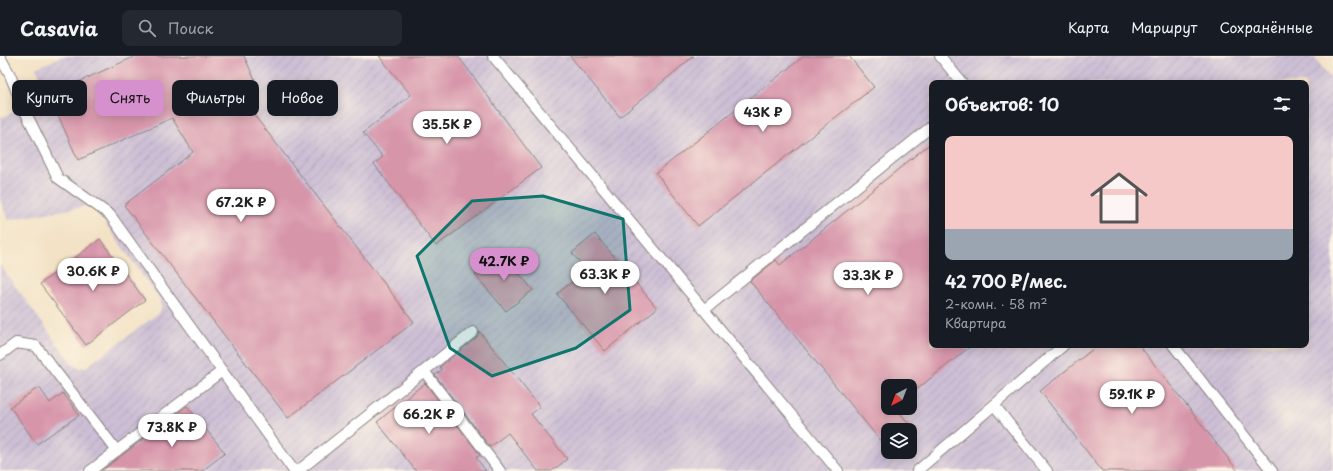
<!DOCTYPE html>
<html lang="ru">
<meta charset="utf-8">
<style>
:root{--surface:#171b24;--page:#242831;--text:#f1f3f6;--muted:#9ea1a6;--line:#363941;--accent:#d690ce}
body{margin:0;font-family:"Playpen Sans",sans-serif;background:var(--page);color:var(--text);height:100vh;display:flex;flex-direction:column;font-size:15px;white-space:nowrap}
*{box-sizing:border-box;margin:0}
p{font-size:13px;color:var(--muted)}
.icon{flex:none;width:22px;height:22px;fill:none;stroke:currentColor;stroke-width:2;stroke-linecap:round;stroke-linejoin:round}
.map{position:relative;flex:1;overflow:hidden}
.panel{position:absolute;left:929px;top:24px;width:380px;height:268px;display:flex;flex-direction:column;background:var(--surface);border-radius:8px;box-shadow:0 2px 10px #0003}
.panel>*{flex:none}
.guide{position:absolute;left:12px;top:24px;width:380px;height:36px;display:flex;gap:8px}
.needle{width:26px;rotate:222deg}
.buttons{position:absolute;left:881px;top:323px;display:grid;gap:8px}
.buttons a{display:grid;place-items:center;width:36px;height:36px;border-radius:8px;background:var(--surface);box-shadow:0 2px 10px #0003;font-size:20px}
.price{position:absolute;translate:-50% -34px;padding:0 9px;border-radius:14px;background:#fff;color:#222;font-size:13px;line-height:26px;filter:drop-shadow(0 1px 2px #0008)}
.price::after{content:'';position:absolute;left:50%;top:24px;width:12px;height:9px;margin-left:-6px;background:inherit;clip-path:polygon(0 0,100% 0,50% 100%)}
.price.selected{background:var(--accent);color:#111}
ul{padding:0;list-style:none}
li{display:grid;align-content:center;gap:8px;height:212px;padding:0 16px}
li span{display:grid;place-items:center;height:124px;border-radius:8px;color:#555}
li>.icon{margin-inline-start:auto}
span .icon{width:72px;height:72px;fill:#fffc;stroke-width:1}
li b{font-size:17px}
h2{display:flex;justify-content:space-between;align-items:center;height:48px;padding:0 16px;font-size:17px}
.tag{padding:0 14px;border-radius:8px;background:var(--surface);box-shadow:0 2px 10px #0003;font-size:14px;line-height:36px}
.tag.selected{background:var(--accent);color:#111}
header{display:flex;align-items:center;gap:24px;box-sizing:border-box;height:56px;padding:0 20px;background:var(--surface);border-bottom:1px solid var(--line)}
header strong{font-size:19px}
nav{display:flex;gap:22px;margin-inline-start:auto;font-size:14px}
.search{width:280px;height:36px;background:var(--page);display:flex;align-items:center;gap:10px;box-sizing:border-box;padding:0 14px;border-radius:8px;color:var(--muted);font-size:15px}
.map>svg:first-child{display:block}
.industrial{fill:url(#industrial-furrows);fill-rule:evenodd}
.building{fill:#d795aa}
.lines{fill:none;stroke-linecap:round;stroke-linejoin:round}
.lane-casing{stroke:#8a8280;stroke-width:12}
.lane{stroke:#fff;stroke-width:10}
.marked{fill:#0f766e;fill-opacity:0.2;stroke:#0f766e;stroke-width:3;stroke-linejoin:round}
</style>
<header>
<strong>Casavia</strong>
<div class="search"><svg class="icon" aria-label="search" viewBox="0 0 24 24"><circle cx="10" cy="10" r="6"/><path d="M15 15l6 6"/></svg>Поиск</div>
<nav><a>Карта</a><a>Маршрут</a><a>Сохранённые</a></nav>
</header>
<div class="map">
<svg width="1333" height="415" viewBox="0 0 1333 415">
<defs>
<pattern id="industrial-furrows" width="10" height="10" patternUnits="userSpaceOnUse"><rect width="10" height="10" fill="#ccbed4"/><path d="M-1 1l2-2M0 10L10 0M9 11l2-2" fill="none" stroke="#afa3b7"/></pattern>
</defs>
<rect width="100%" height="100%" fill="#fcf5e5"/>
<filter id="ink" filterUnits="userSpaceOnUse"><feTurbulence type="fractalNoise" baseFrequency=".025" numOctaves="2"/><feDisplacementMap in="SourceGraphic" scale="8" xChannelSelector="R" yChannelSelector="G"/><feConvolveMatrix kernelMatrix="1 2 1 2 8 2 1 2 1" color-interpolation-filters="sRGB"/></filter>
<filter id="wash" filterUnits="userSpaceOnUse"><feTurbulence type="fractalNoise" baseFrequency=".012" numOctaves="4" result="noise"/><feDisplacementMap in="SourceGraphic" scale="16" xChannelSelector="R" yChannelSelector="G"/><feGaussianBlur stdDeviation="0.9" result="paint"/><feColorMatrix in="noise" values="0 0 0 0 0 0 0 0 0 0 0 0 0 0 0 0 0 1.4 0 .05"/><feComposite in="paint" operator="in"/></filter>
<g filter="url(#wash)">
<rect width="100%" height="100%" fill="#f3e2c5"/>
<!-- industrial -->
<path class="industrial" d="M62,0h1251l20,25v390h-1333v-206l72,99 7,4 7,-1 73,-54 2,-4v-6l-2,-5 -64,-89 -8,-3 -79,14 -8,-21v-81l49,-22 -13,-28zM932,27h374v262h-374zM888,330h22v22h-22zM888,374h22v22h-22z"/>
<g id="blocks">
<!-- building -->
<path class="building" d="M136,0h108l11,24 -21,9 180,233 -126,96 -164,-213 69,-53 -21,-34 -94,42 -29,-65z
M379,0h79l83,112 -105,78 -62,-82 9,-7 -20,-24 48,-38z
M570,0h124l-74,61z
M804,0h45l25,31 -176,139 -42,-53z
M932,86v203h40l-62,50v-9h-22v22h8l18,22h-26v20l-138,-169 26,-21 4,5z
M595,178l62,74 -52,43 -48,-57 29,-24 -14,-17z
M100,183l45,61 -59,45 -46,-61z
M502,197l31,37 -27,21 -31,-36z
M479,275l61,76 -9,7 36,45 -15,12h-14l-30,-38 -18,14 -55,-72 7,-5 -2,-3 37,-30z
M1098,289h41l99,126h-136l-62,-80z
M425,327l55,72 -4,3 10,13h-70l-39,-49z
M39,331l11,16 13,-10 16,22 -42,29 -27,-37z
M187,350l38,47 -23,18h-101z"/>
</g>
</g>
<g filter="url(#ink)">
<use href="#blocks" fill-opacity="0" stroke="#8a8280" stroke-width="1"/>
<g class="lines">
<defs>
<path id="lane" d="M493,0l345,415
M940,0l22,27
M0,1l10,18 13,32 35,71 52,37 184,256
M704,254l228,-184
M1173,289l99,126
M0,299l16,-12 20,3 81,105
M424,315l76,100
M994,349l53,66
M90,415l132,-100
M298,415l175,-139
M917,415l147,-126"/>
</defs>
<!-- lane casing -->
<use href="#lane" class="lane-casing"/>
<!-- lane -->
<use href="#lane" class="lane"/>
</g>
</g>
<!-- marked area -->
<path class="marked" d="M543,140l80,23 7,91 -54,38 -84,28 -42,-28 -33,-92 55,-55z"/>
</svg>
<div class="buttons">
<a><svg class="needle" viewBox="-14 -14 28 28"><path d="M0-13l5 13h-10z" fill="#e53935"/><path d="M0 13l5-13h-10z" fill="#9ea1a6"/></svg></a>
<a><svg class="icon" aria-label="layers" viewBox="0 0 24 24"><path d="M12 4l9 5-9 5-9-5zM3 14l9 5 9-5"/></svg></a>
</div>
<b class="price" style="left:763px;top:77px">43K ₽</b>
<b class="price" style="left:447px;top:89px">35.5K ₽</b>
<b class="price" style="left:241px;top:167px">67.2K ₽</b>
<b class="price selected" style="left:504px;top:226px">42.7K ₽</b>
<b class="price" style="left:93px;top:236px">30.6K ₽</b>
<b class="price" style="left:605px;top:239px">63.3K ₽</b>
<b class="price" style="left:868px;top:240px">33.3K ₽</b>
<b class="price" style="left:1132px;top:359px">59.1K ₽</b>
<b class="price" style="left:429px;top:379px">66.2K ₽</b>
<b class="price" style="left:172px;top:392px">73.8K ₽</b>
<div class="guide">
<a class="tag">Купить</a>
<a class="tag selected">Снять</a>
<a class="tag">Фильтры</a>
<a class="tag">Новое</a>
</div>
<section class="panel">
<h2>Объектов: 10<svg class="icon" aria-label="filters" viewBox="0 0 24 24"><path d="M4 7h16M4 17h16"/><circle cx="9" cy="7" r="2"/><circle cx="15" cy="17" r="2"/></svg></h2>
<ul>
<li><span style="background:linear-gradient(#f6c9c9 75%,#9aa5b1 0)"><svg class="icon" aria-label="home" viewBox="0 0 24 24"><path d="M3 11l9-7 9 7M6 9v11h12V9"/></svg></span><div><b>42 700 ₽/мес.</b><p>2-комн. · 58 m²</p><p>Квартира</p></div></li>
</ul>
</section>
</div>
